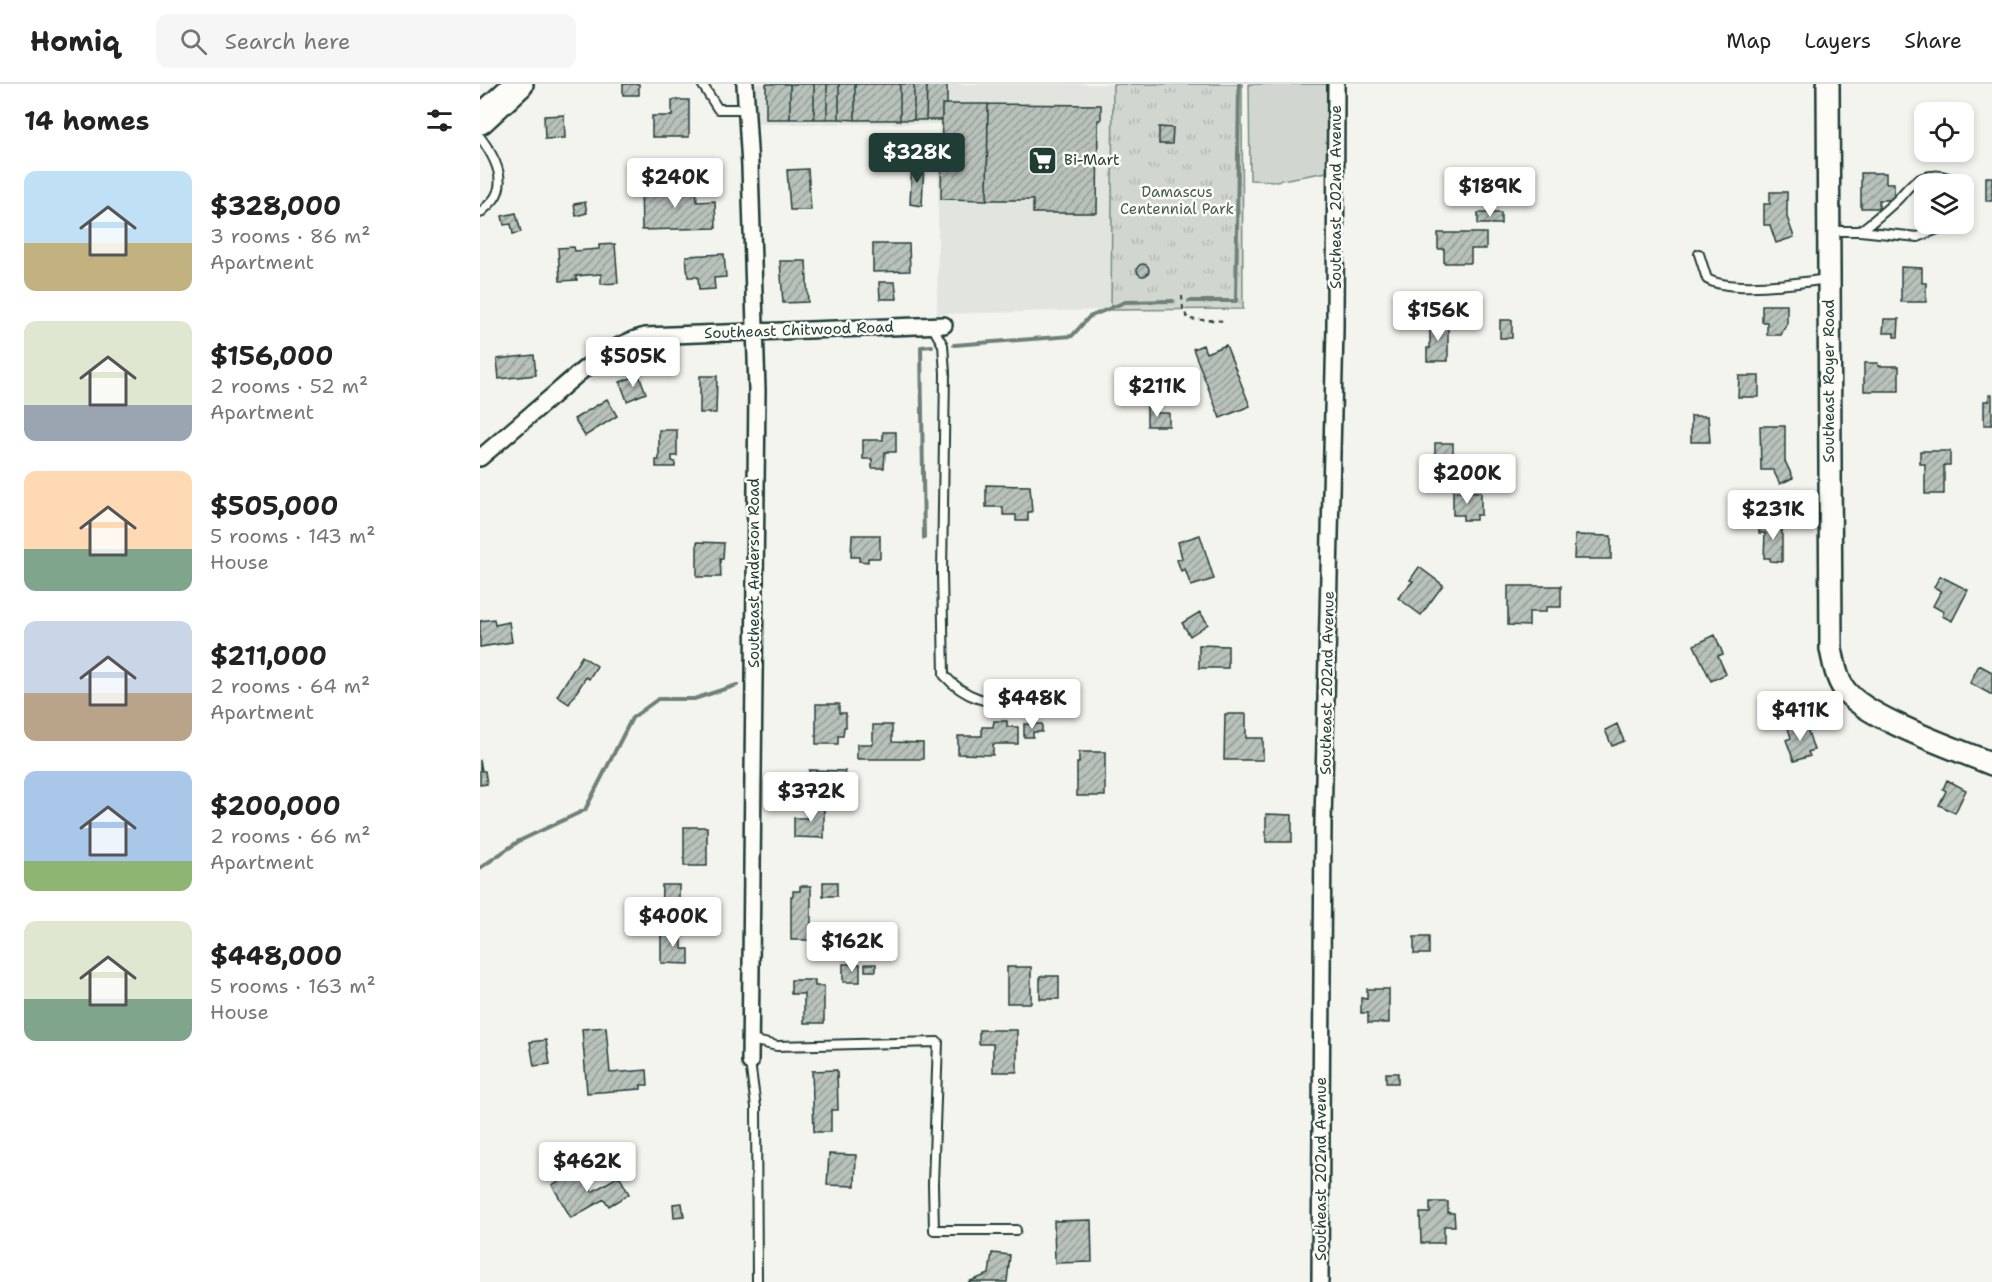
<!DOCTYPE html>
<meta charset="utf-8">
<style>
:root{--surface:#fff;--page:#f6f6f6;--text:#222;--muted:#767676;--line:#e0e0e0;--accent:#1f3d34}
body{margin:0;font-family:"Shantell Sans",sans-serif;background:var(--page);color:var(--text);height:100vh;display:flex;flex-direction:column;font-size:22px;white-space:nowrap}
*{box-sizing:border-box;margin:0}
p{font-size:20px;color:var(--muted)}
.icon{flex:none;width:33px;height:33px;fill:none;stroke:currentColor;stroke-width:2;stroke-linecap:round;stroke-linejoin:round}
.map{position:relative;flex:1;overflow:hidden}
.details{display:flex;flex-direction:column;background:var(--surface);width:480px}
.details>*{flex:none}
.buttons{position:absolute;left:1434px;top:18px;display:grid;gap:12px}
.buttons a{display:grid;place-items:center;width:60px;height:60px;border-radius:12px;background:var(--surface);box-shadow:0 3px 9px #0003;font-size:30px}
.price{position:absolute;translate:-50% -51px;padding:0 14px;border-radius:6px;background:#fff;color:#222;font-size:20px;line-height:39px;filter:drop-shadow(0 2px 3px #0008)}
.price::after{content:'';position:absolute;left:50%;top:36px;width:18px;height:14px;margin-left:-9px;background:inherit;clip-path:polygon(0 0,100% 0,50% 100%)}
.price.selected{background:var(--accent);color:#fff}
ul{padding:0;list-style:none}
li{display:flex;align-items:center;gap:18px;height:150px;padding:0 24px}
li span{display:grid;place-items:center;flex:none;width:168px;height:120px;border-radius:12px;color:#555}
li>.icon{margin-inline-start:auto}
span .icon{width:72px;height:72px;fill:#fffc;stroke-width:1}
li b{font-size:26px}
h2{display:flex;justify-content:space-between;align-items:center;height:72px;padding:0 24px;font-size:26px}
header{display:flex;align-items:center;gap:36px;box-sizing:border-box;height:84px;padding:0 30px;background:var(--surface);border-bottom:2px solid var(--line)}
header strong{font-size:28px}
nav{display:flex;gap:33px;margin-inline-start:auto;font-size:21px}
.search{width:420px;height:54px;background:var(--page);display:flex;align-items:center;gap:15px;box-sizing:border-box;padding:0 21px;border-radius:12px;color:var(--muted);font-size:22px}
main{display:flex;flex:1;min-height:0}
.map>svg:first-child{display:block}
.built{fill:#e2e5df}
.grass{fill:#d1d6d1;stroke:#788a82;stroke-width:1.5}
.park{fill:url(#park-tufts);stroke:#788a82;stroke-width:1.5}
.lines{fill:none;stroke-linecap:round;stroke-linejoin:round}
.stream{stroke:#6e8179;stroke-width:4}
.building{fill:url(#building-hatch);stroke:#1f3d34;stroke-width:1.5}
.lane-casing{stroke:#1f3d34;stroke-width:12}
.street-casing{stroke:#1f3d34;stroke-width:20}
.secondary-casing{stroke:#1f3d34;stroke-width:26}
.highway-casing{stroke:#1f3d34;stroke-width:32}
.path{stroke:#1f3d34;stroke-width:2;stroke-dasharray:4.5 4.5;stroke-linecap:butt}
.lane{stroke:#fdfcf7;stroke-width:8}
.street{stroke:#fdfcf7;stroke-width:15}
.secondary{stroke:#fdfcf7;stroke-width:21}
.highway{stroke:#fdfcf7;stroke-width:27}
.labels{text-anchor:middle;stroke-width:5;stroke-linejoin:round;paint-order:stroke}
.poi-label{font-size:15px;fill:#1f3d34;stroke:#fdfcf7;text-anchor:start}
.park-label{font-size:15px;fill:#435c53;stroke:#fdfcf7}
.street-label{font-size:15px;fill:#1f3d34;stroke:#fdfcf7}
</style>
<header>
<strong>Homiq</strong>
<div class="search"><svg class="icon" aria-label="search" viewBox="0 0 24 24"><circle cx="10" cy="10" r="6"/><path d="M15 15l6 6"/></svg>Search here</div>
<nav><a>Map</a><a>Layers</a><a>Share</a></nav>
</header>
<main>
<section class="details">
<h2>14 homes<svg class="icon" aria-label="filters" viewBox="0 0 24 24"><path d="M4 7h16M4 17h16"/><circle cx="9" cy="7" r="2"/><circle cx="15" cy="17" r="2"/></svg></h2>
<ul>
<li><span style="background:linear-gradient(#bfe0f5 60%,#c2b280 0)"><svg class="icon" aria-label="home" viewBox="0 0 24 24"><path d="M3 11l9-7 9 7M6 9v11h12V9"/></svg></span><div><b>$328,000</b><p>3 rooms · 86 m²</p><p>Apartment</p></div></li>
<li><span style="background:linear-gradient(#dfe7d0 70%,#9aa5b1 0)"><svg class="icon" aria-label="home" viewBox="0 0 24 24"><path d="M3 11l9-7 9 7M6 9v11h12V9"/></svg></span><div><b>$156,000</b><p>2 rooms · 52 m²</p><p>Apartment</p></div></li>
<li><span style="background:linear-gradient(#ffd9b3 65%,#7fa58c 0)"><svg class="icon" aria-label="home" viewBox="0 0 24 24"><path d="M3 11l9-7 9 7M6 9v11h12V9"/></svg></span><div><b>$505,000</b><p>5 rooms · 143 m²</p><p>House</p></div></li>
<li><span style="background:linear-gradient(#c9d6e8 60%,#b9a48a 0)"><svg class="icon" aria-label="home" viewBox="0 0 24 24"><path d="M3 11l9-7 9 7M6 9v11h12V9"/></svg></span><div><b>$211,000</b><p>2 rooms · 64 m²</p><p>Apartment</p></div></li>
<li><span style="background:linear-gradient(#a9c7e8 75%,#8fb573 0)"><svg class="icon" aria-label="home" viewBox="0 0 24 24"><path d="M3 11l9-7 9 7M6 9v11h12V9"/></svg></span><div><b>$200,000</b><p>2 rooms · 66 m²</p><p>Apartment</p></div></li>
<li><span style="background:linear-gradient(#dfe7d0 65%,#7fa58c 0)"><svg class="icon" aria-label="home" viewBox="0 0 24 24"><path d="M3 11l9-7 9 7M6 9v11h12V9"/></svg></span><div><b>$448,000</b><p>5 rooms · 163 m²</p><p>House</p></div></li>
</ul>
</section>
<div class="map">
<svg width="1512" height="1198" viewBox="0 0 1512 1198">
<defs>
<pattern id="park-tufts" width="24" height="20" patternUnits="userSpaceOnUse" patternTransform="scale(1.5)"><rect width="24" height="20" fill="#d1d6d1"/><path d="M3 7l-1-3M5 7V3M7 7l1-3M15 17l-1-3M17 17v-4M19 17l1-3" fill="none" stroke="#b3b9b4"/></pattern>
<pattern id="building-hatch" width="6" height="6" patternUnits="userSpaceOnUse" patternTransform="scale(1.5)"><rect width="6" height="6" fill="#b9c1bb"/><path d="M-1 1l2-2M0 6l6-6M5 7l2-2" fill="none" stroke="#969e99"/></pattern>
</defs>
<rect width="100%" height="100%" fill="#f4f4ef"/>
<filter id="ink" filterUnits="userSpaceOnUse"><feTurbulence type="fractalNoise" baseFrequency=".0167" numOctaves="2"/><feDisplacementMap in="SourceGraphic" scale="12" xChannelSelector="R" yChannelSelector="G"/><feConvolveMatrix kernelMatrix="1 2 1 2 8 2 1 2 1" color-interpolation-filters="sRGB"/></filter>
<g filter="url(#ink)">
<!-- built -->
<path class="built" d="M273,0h360l-2,226 -174,4 2,-190h-181l-4,-6z"/>
<!-- grass -->
<path class="grass" d="M769,0h78v88l-51,9 -26,-1z"/>
<!-- park -->
<path class="park" d="M633,0h129l1,225 -132,1z"/>
<g class="lines">
<!-- stream -->
<path class="stream" d="M709,217h47l3,-217
M474,261l118,-9 17,-19 36,-15 48,-1
M444,454l-3,-191 11,-1
M0,784l39,-27 66,-31 47,-92 26,-19h36l43,-14"/>
</g>
<!-- building -->
<path class="building" d="M143,0h16v11h-16z
M286,0h24v35h-24z
M310,0h24v35h-24z
M334,0h13v35h-13z
M347,0h12v35h-12z
M359,0h16v36l-16,-1z
M375,0h45v36h-45z
M420,0h14v36h-14z
M434,0h13l-1,36h-12z
M447,0h20v20h-5v16h-16z
M192,16h17v37h-37v-21h20z
M462,20h46l-1,96 -46,-1z
M508,20l113,1v15h-3l-1,93h-64v-13h-46z
M84,31l1,23 -20,1 -1,-23z
M679,43l14,1 -1,16h-13z
M432,78h12l-2,44 -12,-2z
M328,85l3,41h-21l-3,-40z
M1381,89h25v10h8v17h-15v8h-18z
M1506,93h6v24h-6z
M216,101l1,17 18,-1 1,27 -74,2 -1,-44z
M1290,108h17v25l7,20 -18,6 -6,-18h-6v-21h6z
M105,118l2,11 -11,3 -2,-12z
M36,129l5,19 -8,2 -2,-10 -7,1 -2,-9z
M998,129h23v11h-23z
M958,149h48v16h-15v14h-27v-14h-6z
M135,160l3,39 -17,1v-10l-25,2 1,4 -17,1 -2,-33 16,-1 1,4 24,-2v-4z
M393,160h36l1,27 -37,1z
M244,170l2,23 -12,1 1,11 -16,1 -1,-13h-10l-2,-21z
M300,177h26l2,41 -25,1z
M657 186a6 6 0 1 1 12 0a6 6 0 1 1-12 0Z
M1421,183l21,1v15h4v19h-25z
M399,198h16l2,17h-17z
M1282,221h25v18l-6,12h-14v-13h-5z
M1404,235h15l-1,18h-4v-4h-11z
M1020,236h12v18h-12z
M950,238h18v39h-21v-13h3z
M723,261l3,8 20,-8 24,61 -30,12 -27,-69z
M54,271l2,20 -37,4 -2,-20z
M1384,279h14v3h21v25h-35z
M159,291l7,18 -19,8 -7,-19z
M220,292h17l-1,37h-16z
M1259,292h20v21h-21z
M1509,311h3v30h-8v-24h5z
M127,315l10,17 -32,20 -11,-17z
M667,323h8v6h14v13h-22z
M1211,332h17l2,26h-19z
M1280,342h25v35l8,17 -13,6 -7,-14h-12z
M179,346h18v26h-5v5l3,1v5h-19v-7h3z
M403,348h13v20h-11l-1,16h-12v-9h-9v-19h20z
M955,359h18v27h-18z
M1440,367h30v14h-6v29h-19v-30h-5z
M506,401l44,1 2,26h-4v9h-12v-6h-13v-8h-17z
M973,407l28,1v23h-5v5h-13v-5h-10z
M1255,416h12v14h-12z
M1279,440h23v38l-12,-1v-3h-6l1,-25h-6z
M372,451h28v23h-12v4l-9,-1v-4h-8z
M720,451l14,44 -23,7 -6,-17 -4,2 -4,-11 5,-2 -4,-16z
M1095,451l36,1v23h-37z
M217,458l27,1 -1,16h-3l1,18h-24z
M939,483l24,18 -22,30 -23,-17 15,-17 -3,-1z
M1460,492l28,14 -16,31 -10,-5 2,-4 -11,-6 8,-15 -7,-4z
M1028,502h53v21h-15v5h-17v14l-21,-1z
M720,528l8,12 -18,12 -8,-13z
M14,535l1,6 14,-3 3,20 -32,5v-26z
M1235,551l8,19 -5,2 8,18 -15,7 -17,-36z
M719,561l29,1v22h-29z
M102,572l15,10 -8,13 -3,-2 -17,27 -12,-8z
M1499,581l13,7v23l-22,-12z
M336,620h23v9h7v14h-2l-1,9h-5v8h-22z
M745,630h21v24h17v22h-39z
M514,637h13v6h11v17h-25v11l-35,-1v-18h24v-9h11z
M1325,638l9,28 -6,2 2,4 -16,5 -8,-21 5,-2 -3,-10z
M544,640h18v8h-9v5h-9z
M1137,640l7,17 -12,5 -7,-16z
M393,641h19v17l31,1v16h-66v-15h16z
M599,668h26v44h-28v-33h2z
M0,676l2,11h3l2,13 -7,1z
M329,686l36,1v22l-36,-1z
M1467,696l19,10 -11,23 -16,-8 7,-14 -3,-2z
M327,719h17v35l-30,-1v-19h13z
M786,730l26,1v27h-26z
M204,743h23v39h-23z
M343,798h14v14h-14z
M182,801h17v37h-18z
M320,802h11v54h-20v-44h2v-5h7z
M181,845l21,1v19h7v15l-28,-1z
M934,853h15v17h-15z
M363,880h17v18h-17z
M385,880h11v7h-11z
M527,883h24v36h-24z
M560,892h19v23h-19z
M311,896h24v6h9v37h-20v-29h-13z
M887,905h22v34h-21v-10h-7v-15l6,1z
M126,943l4,46 37,-3 1,15h-7v4l-54,4 -5,-64z
M499,946h38v42h-24v-28h-14z
M66,956l4,24 -16,2 -4,-24z
M357,986l1,40h-7v22h-17l-2,-61z
M906,989h12v10h-12z
M349,1070l27,1 -1,31 -28,-1z
M99,1085l13,23 27,-16 10,18 -20,12 -5,-7 -33,19 -19,-33z
M950,1118h18v11h6l1,13h-11v17h-23l-1,-30h10z
M202,1119l2,13 -10,1 -1,-13z
M611,1136l1,42 -37,1 -1,-42z
M512,1169l18,2 -3,27h-39l21,-8z"/>
<g class="lines">
<defs>
<path id="lane" d="M222,0l16,25h29
M0,53c12,16 28,43 14,62 -4,5 -10,10 -14,14
M1350,147h30l58,6 32,-13
M1380,147c13,-9 25,-20 37,-31 5,-5 10,-12 16,-17 12,-9 33,-11 43,1
M1219,170l8,25c24,14 92,4 120,0
M452,242l11,19 2,28 -3,200 2,102c28,31 55,27 93,33
M271,956l26,6 161,-4 -5,142 1,46h82
M270,978l6,45 1,175"/>
<path id="street" d="M265,0l5,82 7,224 -7,672
M0,374c23,-20 47,-40 70,-60 29,-25 57,-52 95,-62l299,-11
M840,1198l3,-460 12,-493 1,-245"/>
<path id="secondary" d="M1348,0l3,565c3,14 5,28 13,40 21,29 112,60 148,75"/>
<path id="highway" d="M0,36l39,-36"/>
</defs>
<!-- lane casing -->
<use href="#lane" class="lane-casing"/>
<!-- street casing -->
<use href="#street" class="street-casing"/>
<!-- secondary casing -->
<use href="#secondary" class="secondary-casing"/>
<!-- highway casing -->
<use href="#highway" class="highway-casing"/>
<!-- path -->
<path class="path" d="M702,212l1,13 5,10 37,2"/>
<!-- lane -->
<use href="#lane" class="lane"/>
<!-- street -->
<use href="#street" class="street"/>
<!-- secondary -->
<use href="#secondary" class="secondary"/>
<!-- highway -->
<use href="#highway" class="highway"/>
</g>
</g>
<!-- icons -->
<defs>
<symbol id="supermarket-square" viewBox="-11 -11 22 22"><rect x="-9" y="-9" width="18" height="18" rx="4" fill="#1f3d34" stroke="#fdfcf7"/><path d="M-6-5.5h2.5l.6 2H6L4.5 2H-2.5L-4.4-4H-6ZM-1.5 3.2a1.3 1.3 0 1 0 .1 0ZM3 3.2a1.3 1.3 0 1 0 .1 0Z" fill="#fff"/></symbol>
</defs>
<g fill-rule="evenodd">
<use href="#supermarket-square" x="546" y="60" width="33" height="33"/>
</g>
<g class="labels">
<!-- poi labels -->
<g class="poi-label">
<text x="584" y="81">Bi-Mart</text>
</g>
<!-- park labels -->
<g class="park-label">
<text x="697" y="113">Damascus<tspan x="697" dy="17">Centennial Park</tspan></text>
</g>
<!-- street labels -->
<g class="street-label">
<text transform="translate(856 113) rotate(-90)" y="5">Southeast 202nd Avenue</text>
<text transform="translate(319 246) rotate(-2)" y="5">Southeast Chitwood Road</text>
<text transform="translate(1349 297) rotate(-90)" y="5">Southeast Royer Road</text>
<text transform="translate(274 489) rotate(-90)" y="5">Southeast Anderson Road</text>
<text transform="translate(847 599) rotate(-89)" y="5">Southeast 202nd Avenue</text>
<text transform="translate(841 1085) rotate(-90)" y="5">Southeast 202nd Avenue</text>
</g>
</g>
</svg>
<div class="buttons">
<a><svg class="icon" aria-label="locate" viewBox="0 0 24 24"><circle cx="12" cy="12" r="6"/><path d="M12 2v4M12 18v4M2 12h4M18 12h4"/></svg></a>
<a><svg class="icon" aria-label="layers" viewBox="0 0 24 24"><path d="M12 4l9 5-9 5-9-5zM3 14l9 5 9-5"/></svg></a>
</div>
<b class="price selected" style="left:437px;top:100px">$328K</b>
<b class="price" style="left:195px;top:125px">$240K</b>
<b class="price" style="left:1010px;top:134px">$189K</b>
<b class="price" style="left:958px;top:258px">$156K</b>
<b class="price" style="left:153px;top:304px">$505K</b>
<b class="price" style="left:677px;top:334px">$211K</b>
<b class="price" style="left:987px;top:421px">$200K</b>
<b class="price" style="left:1293px;top:457px">$231K</b>
<b class="price" style="left:552px;top:646px">$448K</b>
<b class="price" style="left:1320px;top:658px">$411K</b>
<b class="price" style="left:331px;top:739px">$372K</b>
<b class="price" style="left:193px;top:864px">$400K</b>
<b class="price" style="left:372px;top:889px">$162K</b>
<b class="price" style="left:107px;top:1109px">$462K</b>
</div>
</main>
